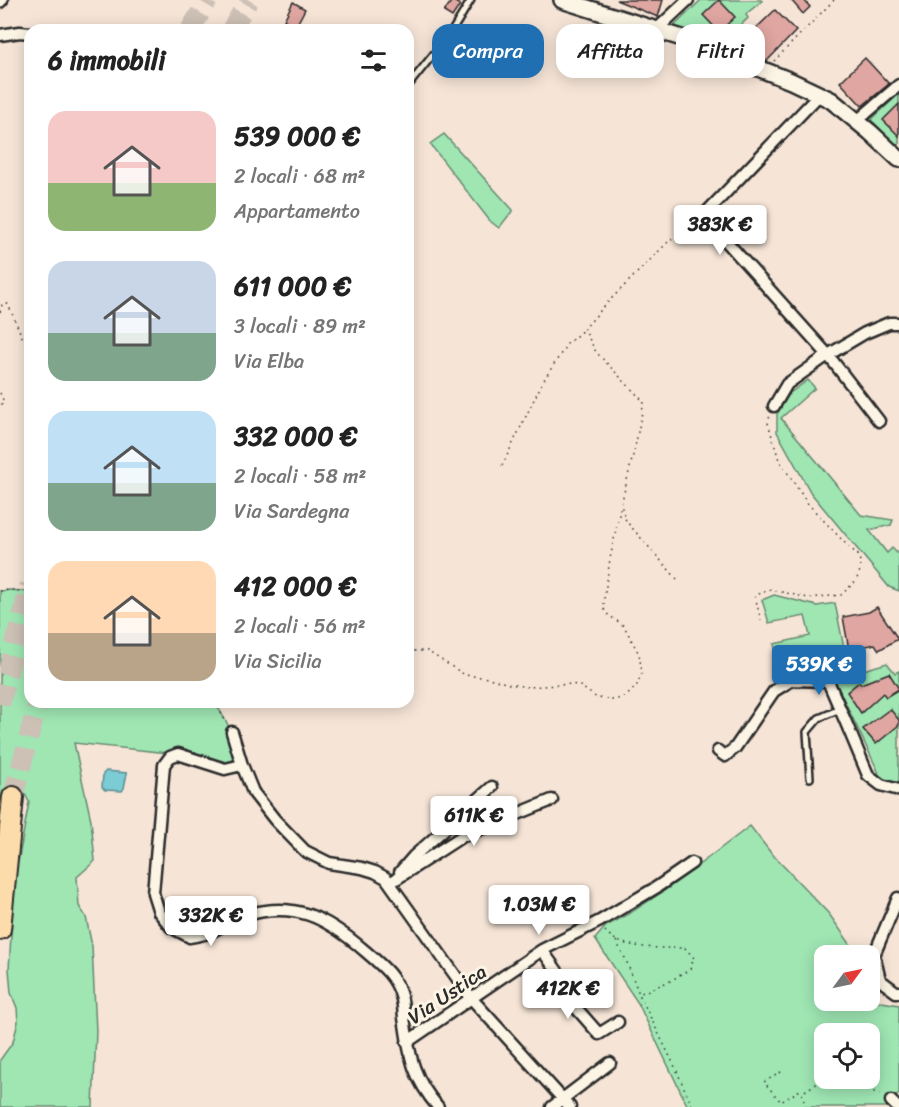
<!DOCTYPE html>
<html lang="it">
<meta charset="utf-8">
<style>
:root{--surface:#fff;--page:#f2f2f2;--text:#222;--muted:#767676;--accent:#1f6fb2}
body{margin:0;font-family:Sriracha,sans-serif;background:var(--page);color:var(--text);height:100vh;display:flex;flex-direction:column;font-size:22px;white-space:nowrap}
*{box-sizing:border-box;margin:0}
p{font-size:20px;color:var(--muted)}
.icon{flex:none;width:33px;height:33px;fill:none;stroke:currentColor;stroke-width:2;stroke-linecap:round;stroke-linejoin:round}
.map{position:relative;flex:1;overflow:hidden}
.sheet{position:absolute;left:24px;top:24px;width:390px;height:684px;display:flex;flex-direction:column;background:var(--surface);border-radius:18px;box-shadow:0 3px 15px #0003}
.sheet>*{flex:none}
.hud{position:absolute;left:432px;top:24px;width:376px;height:54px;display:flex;gap:12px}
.needle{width:39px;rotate:57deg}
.fabs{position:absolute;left:814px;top:945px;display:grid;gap:12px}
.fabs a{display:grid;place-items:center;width:66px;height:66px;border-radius:12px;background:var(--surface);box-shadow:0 3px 15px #0003;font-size:30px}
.price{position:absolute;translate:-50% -51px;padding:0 14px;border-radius:6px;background:#fff;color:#222;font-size:20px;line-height:39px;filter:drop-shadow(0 2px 3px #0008)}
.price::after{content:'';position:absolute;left:50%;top:36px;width:18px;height:14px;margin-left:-9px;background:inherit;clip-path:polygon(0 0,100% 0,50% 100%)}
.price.selected{background:var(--accent);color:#fff}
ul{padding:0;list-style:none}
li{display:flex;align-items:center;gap:18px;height:150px;padding:0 24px}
li span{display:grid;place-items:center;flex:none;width:168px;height:120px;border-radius:18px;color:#555}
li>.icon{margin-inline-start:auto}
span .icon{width:72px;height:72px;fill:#fffc;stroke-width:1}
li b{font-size:26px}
h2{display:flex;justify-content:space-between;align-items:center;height:72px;padding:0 24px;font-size:26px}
.pill{padding:0 21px;border-radius:18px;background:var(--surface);box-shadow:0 3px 15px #0003;font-size:21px;line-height:54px}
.pill.selected{background:var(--accent);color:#fff}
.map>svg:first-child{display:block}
.green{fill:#9fe6b3;stroke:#65886f;stroke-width:1.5;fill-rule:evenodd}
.water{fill:#7bccd5;stroke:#5b8c91;stroke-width:1.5}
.building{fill:#e0a6a1;stroke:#2b2b2b;stroke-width:1.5}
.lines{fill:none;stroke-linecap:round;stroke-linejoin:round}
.highway-tunnel{stroke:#cdc0b5;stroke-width:20;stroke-dasharray:20 10;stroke-linecap:butt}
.lane-casing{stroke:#2b2b2b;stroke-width:10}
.street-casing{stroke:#2b2b2b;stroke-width:15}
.secondary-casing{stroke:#2b2b2b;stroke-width:20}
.highway-casing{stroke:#2b2b2b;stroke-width:24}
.path{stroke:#2b2b2b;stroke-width:1.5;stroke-dasharray:1.5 4.5;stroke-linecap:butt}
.lane{stroke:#fcf5e5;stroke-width:5}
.street{stroke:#fcf5e5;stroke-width:10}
.secondary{stroke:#fcf5e5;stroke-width:15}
.highway{stroke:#fddcac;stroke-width:20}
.labels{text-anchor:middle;stroke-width:6;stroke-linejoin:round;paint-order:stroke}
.street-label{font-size:20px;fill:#2b2b2b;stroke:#fcf5e5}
</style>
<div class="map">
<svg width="899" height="1107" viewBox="0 0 899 1107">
<rect width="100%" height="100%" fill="#f6e5d7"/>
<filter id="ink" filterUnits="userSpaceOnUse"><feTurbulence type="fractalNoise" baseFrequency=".0167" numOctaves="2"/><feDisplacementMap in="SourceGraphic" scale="12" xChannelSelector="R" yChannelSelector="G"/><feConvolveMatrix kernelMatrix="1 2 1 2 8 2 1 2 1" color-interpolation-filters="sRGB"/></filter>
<g filter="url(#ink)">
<!-- green -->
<path class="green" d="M701,0h60l1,1 -16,13 2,4 -30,29 -49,-16z
M899,94v54l-28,-28z
M444,134l69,76 -14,18 -9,-7 -60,-77z
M808,380l7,8 -34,30 80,97 32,5 -2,5 -22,5 18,23 5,-5 7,7v36l-10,-4 -78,-94 -34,-61v-18l13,-21z
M11,590l19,2v110h185l17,30 10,33 -17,4 -47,-15 -104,-11 17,77 4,41 -18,16 2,29 7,11 6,29 4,85 -3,76h-93v-47l13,-18 5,-20 -1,-14 -6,-15 -2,-24 5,-84 15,-83 -4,-8 -6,-3 -19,10v-210z
M774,595l43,11 18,-3 14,70 11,-2 27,-8 8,10 4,-2v111l-5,1 -14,-3 -2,-9 -45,-94 -52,-2 -7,-31 36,-8 -5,-20 -36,7 -7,-23z
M750,826l21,27 58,61 29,41 -33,1v44h45v-8l6,9 23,4v89l-12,11 1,2h-200l-50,-104 -43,-64 11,-13 21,-11 40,-26zM825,1034h45v44h-45z"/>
<!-- water -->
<path class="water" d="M106,771l21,2 -3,15 -2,3 -17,-1 -3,-3 1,-13z"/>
<!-- building -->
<path class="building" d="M452,0l8,5 -8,12 -8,-5z
M616,0h47l-5,17z
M719,0l16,17 -16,15 -16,-17z
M791,0h13l6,7 -7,7z
M293,2l12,7 -9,17 -12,-6z
M775,10l21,21 -29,30 -6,-2 -18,-18z
M865,58l24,26 -27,22 -22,-24z
M899,104v32l-16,-16z
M877,607l21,32 -19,11 -4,-6 -26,6 -6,-33 26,-5z
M889,673l10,16 -13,8 -3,-4 -22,20 -14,-21 12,-10 2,2z
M890,709l9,11v5l-23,19 -13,-15z"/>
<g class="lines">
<!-- highway-tunnel -->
<path class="highway-tunnel" d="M190,30l18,-30
M231,30l18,-30
M0,704l30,-119
M13,797l25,-95"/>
<defs>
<path id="lane" d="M408,86l44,-55 19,-31
M810,778l-3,-46 12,-14 21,-9"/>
<path id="street" d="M0,2l2,-2
M656,30l32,-30
M0,35l20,-3 10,1
M819,95l-114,119 21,27 102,114 51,66
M857,121l42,-36
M774,406l13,-22 41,-29 37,-22 24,-10h10
M232,732l10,33 11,27 22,28 30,31 24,12 33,5 13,4 11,6 86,121 98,108
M718,751l7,5 10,-8 39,-57 18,-11 36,1 19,44 21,50 13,10 18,5
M242,765l-17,4 -47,-15 -8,3 -6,8 -11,128 6,19 12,15 19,10c5,-1 12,-2 17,-4 12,-4 22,-12 33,-16 53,-18 86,0 125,34 15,13 31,25 36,45 3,9 2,19 4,28 5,35 9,55 33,83
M400,872l14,-16 78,-69
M390,883l71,-46 91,-37
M898,898l-24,57 6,25 16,12h3
M542,950l32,45 -4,6 29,33 19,-12
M407,1042l135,-92 58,-29 57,-34 35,-24
M891,1101l6,6
M552,1107l58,-44"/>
<path id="secondary" d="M562,0l120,38 109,43 40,19 39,32 29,27"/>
<path id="highway" d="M0,929l13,-132"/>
</defs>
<!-- lane casing -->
<use href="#lane" class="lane-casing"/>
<!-- street casing -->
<use href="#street" class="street-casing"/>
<!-- secondary casing -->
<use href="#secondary" class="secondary-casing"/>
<!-- highway casing -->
<use href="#highway" class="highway-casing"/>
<!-- path -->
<path class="path" d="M774,61l60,-61
M0,312l2,-7 6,-1 15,35 7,6
M0,393l4,9 -4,4
M502,466l40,-83 25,-39 17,-15
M677,579l-51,-58 -5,-16 14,-58 9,-45 -48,-50 -12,-23 24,-27 62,-62 27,-20
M0,591l11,-1 19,2
M761,621l-6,-25 14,-7 39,9 33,-3 15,-14 5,-13 -2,-12 -13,-12 -38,-40 -29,-44 -11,-37 2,-8
M408,651h19l38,24 24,3 20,6 19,3 44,-3 8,2 17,12 15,2 10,-2 8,-5 7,-8 5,-12 -3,-19 -15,-28 -8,-6 -7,-4 -5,-7v-10l6,-40 11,-54
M215,702l11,20
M605,931c3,3 7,7 11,9 16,9 51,8 69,8l9,10 -4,11 -20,12 -31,13 37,75 15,35 3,3
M616,941l10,19 13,34
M781,1072l-17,10 17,20 19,-12 2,2
M805,1107l-3,-14c7,-5 14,-10 22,-11 17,-3 42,6 57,13"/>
<!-- lane -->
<use href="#lane" class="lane"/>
<!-- street -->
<use href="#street" class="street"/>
<!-- secondary -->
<use href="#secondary" class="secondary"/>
<!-- highway -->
<use href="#highway" class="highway"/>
</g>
</g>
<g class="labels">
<!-- street labels -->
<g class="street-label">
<text transform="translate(447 994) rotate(-34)" y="7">Via Ustica</text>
</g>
</g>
</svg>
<div class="fabs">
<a><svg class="needle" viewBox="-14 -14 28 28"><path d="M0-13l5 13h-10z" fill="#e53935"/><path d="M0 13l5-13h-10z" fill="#767676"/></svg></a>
<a><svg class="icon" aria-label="locate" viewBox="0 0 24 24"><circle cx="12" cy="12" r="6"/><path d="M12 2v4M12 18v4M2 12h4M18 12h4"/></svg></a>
</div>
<b class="price" style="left:720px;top:256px">383K €</b>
<b class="price selected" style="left:819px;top:696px">539K €</b>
<b class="price" style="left:474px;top:847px">611K €</b>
<b class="price" style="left:539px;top:936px">1.03M €</b>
<b class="price" style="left:211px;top:947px">332K €</b>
<b class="price" style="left:568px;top:1020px">412K €</b>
<div class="hud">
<a class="pill selected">Compra</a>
<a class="pill">Affitta</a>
<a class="pill">Filtri</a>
</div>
<section class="sheet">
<h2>6 immobili<svg class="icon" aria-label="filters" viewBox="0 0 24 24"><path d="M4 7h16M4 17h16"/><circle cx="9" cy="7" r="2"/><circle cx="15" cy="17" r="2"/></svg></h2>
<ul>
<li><span style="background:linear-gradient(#f6c9c9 60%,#8fb573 0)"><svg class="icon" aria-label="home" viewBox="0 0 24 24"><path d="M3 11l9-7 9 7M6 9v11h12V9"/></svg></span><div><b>539 000 €</b><p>2 locali · 68 m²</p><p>Appartamento</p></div></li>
<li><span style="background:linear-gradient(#c9d6e8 60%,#7fa58c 0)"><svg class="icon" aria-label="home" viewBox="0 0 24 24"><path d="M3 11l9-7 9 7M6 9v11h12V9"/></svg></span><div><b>611 000 €</b><p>3 locali · 89 m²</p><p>Via Elba</p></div></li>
<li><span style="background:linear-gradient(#bfe0f5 60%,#7fa58c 0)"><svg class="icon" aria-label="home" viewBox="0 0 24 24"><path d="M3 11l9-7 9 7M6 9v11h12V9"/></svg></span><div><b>332 000 €</b><p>2 locali · 58 m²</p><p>Via Sardegna</p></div></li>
<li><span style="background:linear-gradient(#ffd9b3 60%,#b9a48a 0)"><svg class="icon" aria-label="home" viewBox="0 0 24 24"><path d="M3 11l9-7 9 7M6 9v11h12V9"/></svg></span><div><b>412 000 €</b><p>2 locali · 56 m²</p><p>Via Sicilia</p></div></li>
</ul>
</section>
</div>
